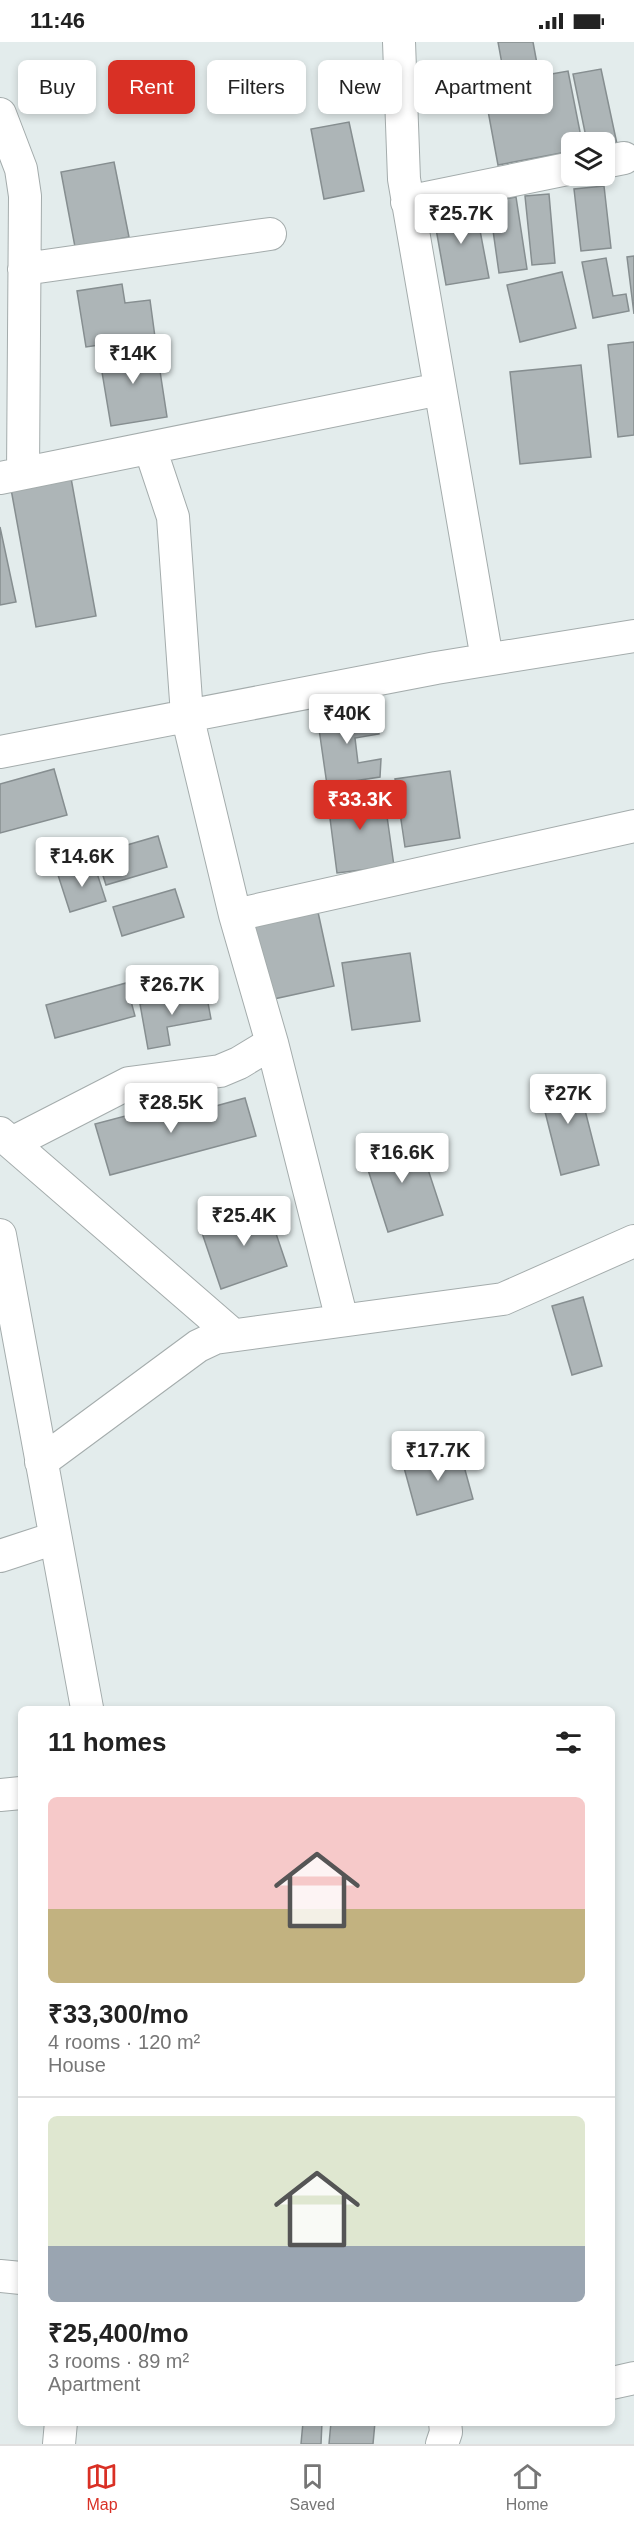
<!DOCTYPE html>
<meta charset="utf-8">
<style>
:root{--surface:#fff;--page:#f2f2f2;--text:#222;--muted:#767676;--line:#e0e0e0;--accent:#d93025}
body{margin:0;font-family:Helvetica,sans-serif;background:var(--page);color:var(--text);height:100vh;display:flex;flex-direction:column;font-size:22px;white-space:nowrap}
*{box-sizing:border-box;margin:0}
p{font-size:20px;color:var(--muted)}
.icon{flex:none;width:33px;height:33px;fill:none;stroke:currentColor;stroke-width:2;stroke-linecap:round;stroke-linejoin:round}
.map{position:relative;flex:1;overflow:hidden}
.drawer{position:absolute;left:18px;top:1664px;width:597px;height:720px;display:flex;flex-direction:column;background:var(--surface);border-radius:9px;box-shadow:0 3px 9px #0003}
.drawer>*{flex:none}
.guide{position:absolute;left:18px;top:18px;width:598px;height:54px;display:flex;gap:12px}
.fabs{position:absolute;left:561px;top:90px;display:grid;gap:12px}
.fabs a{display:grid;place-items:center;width:54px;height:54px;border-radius:9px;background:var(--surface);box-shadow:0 3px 9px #0003;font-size:30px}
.price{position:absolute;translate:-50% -51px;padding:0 14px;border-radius:6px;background:#fff;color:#222;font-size:20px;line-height:39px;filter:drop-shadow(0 2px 3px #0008)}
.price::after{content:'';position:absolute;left:50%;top:36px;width:18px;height:14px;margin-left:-9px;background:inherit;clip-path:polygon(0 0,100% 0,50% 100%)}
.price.current{background:var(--accent);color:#fff}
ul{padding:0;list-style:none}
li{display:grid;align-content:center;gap:12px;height:318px;padding:0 30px}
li+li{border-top:2px solid var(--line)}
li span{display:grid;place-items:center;height:186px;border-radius:9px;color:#555}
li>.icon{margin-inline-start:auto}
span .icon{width:108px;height:108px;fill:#fffc;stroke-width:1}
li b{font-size:26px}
h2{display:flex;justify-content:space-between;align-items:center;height:72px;padding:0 30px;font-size:26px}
.chip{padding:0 21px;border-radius:9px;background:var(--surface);box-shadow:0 3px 9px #0003;font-size:21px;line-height:54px}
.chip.current{background:var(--accent);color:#fff}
.status{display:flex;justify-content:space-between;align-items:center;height:42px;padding:0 30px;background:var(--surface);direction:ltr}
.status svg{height:16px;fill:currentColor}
.tab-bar{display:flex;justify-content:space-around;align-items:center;height:84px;border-top:2px solid var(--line);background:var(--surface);font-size:16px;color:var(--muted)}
.tab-bar a{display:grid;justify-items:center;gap:3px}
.tab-bar .current{color:var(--accent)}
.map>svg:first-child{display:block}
.building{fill:#adb5b7;stroke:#868e90;stroke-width:1.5}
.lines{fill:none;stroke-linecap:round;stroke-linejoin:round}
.street-casing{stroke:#a4acac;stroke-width:34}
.street{stroke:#fff;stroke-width:32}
</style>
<div class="status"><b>11:46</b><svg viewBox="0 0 49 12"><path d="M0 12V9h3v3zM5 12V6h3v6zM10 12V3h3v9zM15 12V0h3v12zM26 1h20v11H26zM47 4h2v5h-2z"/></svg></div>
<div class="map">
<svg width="634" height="2402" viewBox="0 0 634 2402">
<rect width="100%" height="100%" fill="#e3ecec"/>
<!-- building -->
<path class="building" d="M498,0h35l7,38 -34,6z
M601,27l16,75 -13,2v-4h-17l-14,-68z
M568,29l14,71h-10v9l-74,14 -12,-65 53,-11 7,-14z
M349,80l15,69 -40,8 -13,-70z
M114,120l15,75 -54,10 -14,-75z
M604,144l7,62 -30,3 -7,-62z
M549,152l6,69 -23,2 -7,-69z
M516,155l11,72 -28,4 -10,-71z
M475,162l14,74 -43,7 -13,-73z
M634,214v58l-7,-57z
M606,216l7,38 13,-2 3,17 -36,7 -11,-56z
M562,230l14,56 -56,14 -13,-57z
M122,242l3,19 25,-3 5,37 -69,10 -9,-56z
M634,300v93l-16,2 -10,-92z
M156,303l11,72 -56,9 -12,-72z
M581,323l10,92 -71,7 -10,-92z
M71,436l25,138 -60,11 -25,-138z
M0,485l16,75 -16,3z
M375,665l4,27 -24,4 3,25 23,-4 -1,18 -53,8 -10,-70z
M54,727l13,46 -67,18v-49z
M450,729l10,67 -55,9 -10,-68z
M383,746l11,78 -57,7 -10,-78z
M158,794l9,31 -61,18 -10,-31z
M94,822l12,37 -36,11 -12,-37z
M175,847l9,28 -62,19 -9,-29z
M318,870l16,74 -65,14 -16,-74z
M410,911l10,68 -68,9 -10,-67z
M126,941l9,33 -80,22 -9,-33z
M206,950l5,27 -44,8 3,18 -22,4 -8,-45z
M576,1033l23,90 -38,10 -23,-91z
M245,1056l11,38 -146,39 -15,-51 68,-18 9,12z
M418,1097l25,76 -55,17 -27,-84 23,-8 3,9z
M266,1162l21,62 -66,23 -21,-62z
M583,1255l19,69 -30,9 -20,-69z
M459,1406l14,51 -56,16 -14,-51z
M303,2380h19l-1,22h-20z
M331,2380h44l-2,22h-44z"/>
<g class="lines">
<defs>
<path id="street" d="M399,0l5,137 83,480
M0,72l21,55 4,27 -2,277
M604,120l20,-4
M407,160l165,-34
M24,227l246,-35
M150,406l23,69 14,198 48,200 37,128 70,277
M0,436l440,-89
M0,710l436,-84 198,-32
M235,873l399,-89
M0,1091l232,201
M12,1101l117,-60 91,-12 19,-8 33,-20
M0,1193l87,473
M41,1420l157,-116 17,-8 288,-39 131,-58
M0,1514l55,-18
M0,1753l21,-2
M0,2234l21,2
M612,2341l22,-5
M59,2402l2,-22
M442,2402l4,-12 -1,-10"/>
</defs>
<!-- street casing -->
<use href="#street" class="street-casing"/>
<!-- street -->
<use href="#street" class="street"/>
</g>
</svg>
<div class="fabs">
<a><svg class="icon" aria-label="layers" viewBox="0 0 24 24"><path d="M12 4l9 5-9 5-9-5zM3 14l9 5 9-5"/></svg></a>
</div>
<b class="price" style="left:461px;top:203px">₹25.7K</b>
<b class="price" style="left:133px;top:343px">₹14K</b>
<b class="price" style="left:347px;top:703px">₹40K</b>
<b class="price current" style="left:360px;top:789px">₹33.3K</b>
<b class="price" style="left:82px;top:846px">₹14.6K</b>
<b class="price" style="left:172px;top:974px">₹26.7K</b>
<b class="price" style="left:568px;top:1083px">₹27K</b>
<b class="price" style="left:171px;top:1092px">₹28.5K</b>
<b class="price" style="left:402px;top:1142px">₹16.6K</b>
<b class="price" style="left:244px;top:1205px">₹25.4K</b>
<b class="price" style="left:438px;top:1440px">₹17.7K</b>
<div class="guide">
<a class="chip">Buy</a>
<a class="chip current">Rent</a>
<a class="chip">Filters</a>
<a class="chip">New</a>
<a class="chip">Apartment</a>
</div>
<section class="drawer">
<h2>11 homes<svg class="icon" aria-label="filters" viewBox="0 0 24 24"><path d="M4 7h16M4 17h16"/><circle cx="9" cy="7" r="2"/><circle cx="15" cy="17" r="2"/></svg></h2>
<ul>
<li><span style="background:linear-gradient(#f6c9c9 60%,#c2b280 0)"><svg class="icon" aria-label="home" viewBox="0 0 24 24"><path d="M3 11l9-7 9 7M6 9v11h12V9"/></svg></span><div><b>₹33,300/mo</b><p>4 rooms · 120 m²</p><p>House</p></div></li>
<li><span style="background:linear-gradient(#dfe7d0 70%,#9aa5b1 0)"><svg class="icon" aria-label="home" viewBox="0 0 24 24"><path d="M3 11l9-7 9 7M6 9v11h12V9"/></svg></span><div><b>₹25,400/mo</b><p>3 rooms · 89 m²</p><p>Apartment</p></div></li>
</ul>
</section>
</div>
<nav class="tab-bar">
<a class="current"><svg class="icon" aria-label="map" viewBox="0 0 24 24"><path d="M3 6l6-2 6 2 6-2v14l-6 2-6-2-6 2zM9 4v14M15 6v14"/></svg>Map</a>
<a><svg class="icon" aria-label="saved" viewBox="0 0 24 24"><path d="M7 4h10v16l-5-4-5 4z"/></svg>Saved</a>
<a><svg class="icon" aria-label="home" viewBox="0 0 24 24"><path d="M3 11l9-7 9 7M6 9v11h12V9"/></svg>Home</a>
</nav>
